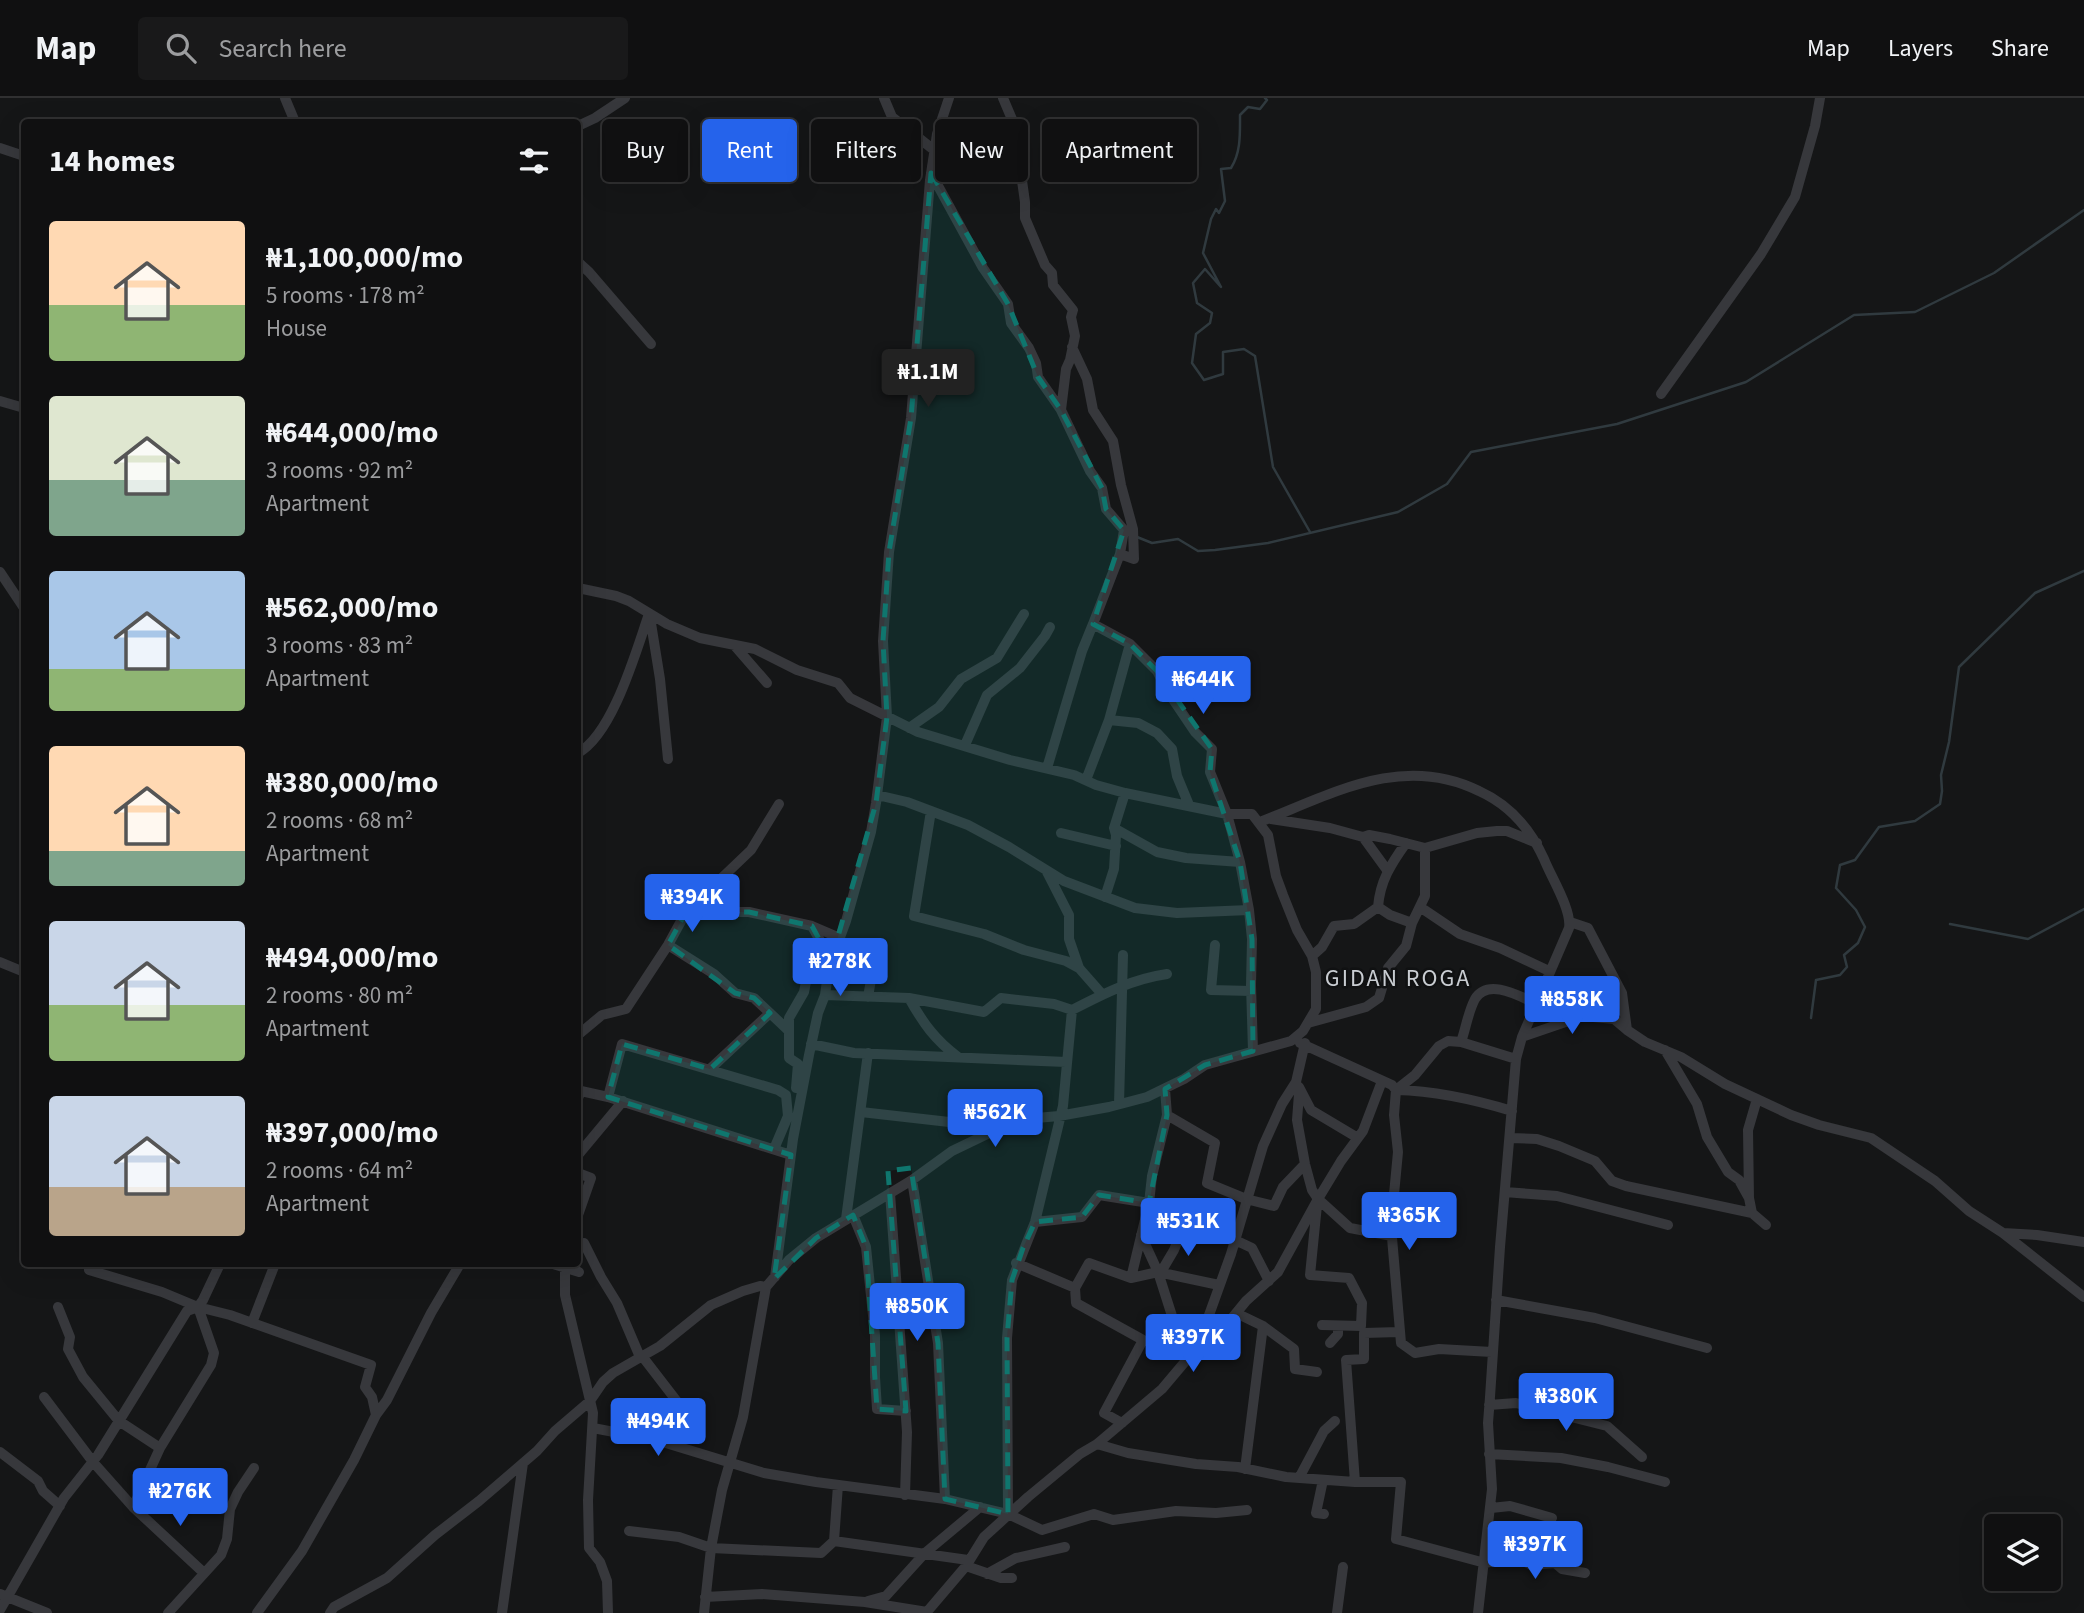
<!DOCTYPE html>
<meta charset="utf-8">
<style>
:root{--surface:#101011;--page:#19191a;--text:#f1f3f6;--muted:#9c9d9f;--line:#303031;--accent:#2563eb}
body{margin:0;font-family:"Source Sans 3",sans-serif;background:var(--page);color:var(--text);height:100vh;display:flex;flex-direction:column;font-size:26px;white-space:nowrap}
*{box-sizing:border-box;margin:0}
p{font-size:23px;color:var(--muted)}
.icon{flex:none;width:38px;height:38px;fill:none;stroke:currentColor;stroke-width:2;stroke-linecap:round;stroke-linejoin:round}
.map{position:relative;flex:1;overflow:hidden}
.details{position:absolute;left:21px;top:21px;width:560px;height:1148px;display:flex;flex-direction:column;background:var(--surface);border-radius:7px;box-shadow:0 7px 28px #0002,0 0 0 2px var(--line)}
.details>*{flex:none}
.banner{position:absolute;left:602px;top:21px;width:665px;height:63px;display:flex;gap:14px}
.fabs{position:absolute;left:1984px;top:1416px;display:grid;gap:14px}
.fabs a{display:grid;place-items:center;width:77px;height:77px;border-radius:7px;background:var(--surface);box-shadow:0 7px 28px #0002,0 0 0 2px var(--line);font-size:35px}
.price{position:absolute;translate:-50% -60px;padding:0 16px;border-radius:7px;background:var(--accent);color:#fff;font-size:23px;line-height:46px;filter:drop-shadow(0 2px 4px #0008)}
.price::after{content:'';position:absolute;left:50%;top:42px;width:21px;height:16px;margin-left:-10px;background:inherit;clip-path:polygon(0 0,100% 0,50% 100%)}
.price.active{background:#222;color:#fff}
ul{padding:0;list-style:none}
li{display:flex;align-items:center;gap:21px;height:175px;padding:0 28px}
li span{display:grid;place-items:center;flex:none;width:196px;height:140px;border-radius:7px;color:#555}
li>.icon{margin-inline-start:auto}
span .icon{width:84px;height:84px;fill:#fffc;stroke-width:1}
li b{font-size:30px}
h2{display:flex;justify-content:space-between;align-items:center;height:84px;padding:0 28px;font-size:30px}
.tag{padding:0 24px;border-radius:7px;background:var(--surface);box-shadow:0 7px 28px #0002,0 0 0 2px var(--line);font-size:24px;line-height:63px}
.tag.active{background:var(--accent);color:#fff}
header{display:flex;align-items:center;gap:42px;box-sizing:border-box;height:98px;padding:0 35px;background:var(--surface);border-bottom:2px solid var(--line)}
header strong{font-size:33px}
nav{display:flex;gap:38px;margin-inline-start:auto;font-size:24px}
.search{width:490px;height:63px;background:var(--page);display:flex;align-items:center;gap:18px;box-sizing:border-box;padding:0 24px;border-radius:7px;color:var(--muted);font-size:26px}
.map>svg:first-child{display:block}
.lines{fill:none;stroke-linecap:round;stroke-linejoin:round}
.stream{stroke:#303a3f;stroke-width:2.5}
.minor{stroke:#37383c;stroke-width:10}
.marked{fill:#0f766e;fill-opacity:0.2;stroke:#0f766e;stroke-width:5;stroke-dasharray:14 9;stroke-linejoin:round}
.labels{text-anchor:middle;stroke-width:5;stroke-linejoin:round;paint-order:stroke}
.quarter-label{font-size:24px;letter-spacing:2px;fill:#c9cdd2;stroke:#101112}
</style>
<header>
<strong>Map</strong>
<div class="search"><svg class="icon" aria-label="search" viewBox="0 0 24 24"><circle cx="10" cy="10" r="6"/><path d="M15 15l6 6"/></svg>Search here</div>
<nav><a>Map</a><a>Layers</a><a>Share</a></nav>
</header>
<div class="map">
<svg width="2084" height="1515" viewBox="0 0 2084 1515">
<rect width="100%" height="100%" fill="#151617"/>
<g class="lines">
<!-- stream -->
<path class="stream" d="M1265,0l2,2 -7,9 -12,-2 -8,8c0,19 1,37 -9,53l-10,1 4,32 -6,12 -3,-4 -5,10 -8,34 18,34 -16,-18 -12,14 4,20 15,10 -2,10 -14,11 -4,29 12,17 19,-6v-22l21,-3 11,7 18,111 37,65
M1137,439l15,6 26,-4 20,12 17,-1 53,-7 130,-31 49,-28 24,-32 146,-28 129,-42 108,-67 61,-3 79,-39 90,-63
M1950,826l78,15 56,-30
M1811,920l5,-38 24,-5 7,-8 -3,-12 14,-12 7,-16 -9,-17 -20,-22 4,-23 15,-5 24,-33 36,-6 25,-17 2,-13 -1,-16 8,-33 10,-75 76,-74 49,-22"/>
<!-- minor -->
<path class="minor" d="M285,0l10,24
M884,0l8,19 42,33
M1003,0l11,26 11,78v16l20,47 7,8 1,12 20,25 -2,7 4,19 -5,24 -4,9 -5,41
M578,28l17,-8 30,-20
M0,50l24,8
M931,75l52,95 25,36 3,19 18,25 7,15 2,14 23,33 29,61 12,17 4,21 18,21 -4,24 14,5 -1,-30 -12,-44 -8,-44 -20,-31 -6,-31 -15,-32
M578,164l11,10 62,72
M1661,296l100,-140 34,-57 20,-71 5,-28
M0,303l24,7
M1120,456l-27,70 37,20 27,27 11,21 27,40 17,17 -2,23 17,42 13,48 9,48 3,29 -1,46 2,66
M0,474l24,36
M578,490l38,8 13,5 38,23 33,14 55,11 42,21 41,13 12,15 68,34 92,28 64,15 22,10 29,8 102,21h25l16,21 8,41 7,19 14,35 15,26 4,16v37l-13,22 -12,10 -86,24 -21,14 -37,18 -38,10 -50,9 -34,3 -17,5 -56,27 -40,29 -96,58 -27,22 -23,27 -23,130 -21,73 -11,58 -7,65
M650,519l10,62 8,80
M734,547l33,38
M1109,622l21,-76
M909,630l30,-21 22,-28 36,-21 27,-44
M965,647l22,-50 33,-27 25,-32 5,-9
M578,655c35,-19 58,-102 71,-139
M1047,670l35,-117 11,-27
M1086,682l23,-60 29,3 19,10 15,16 5,27 12,29
M877,697l30,7 61,23 41,22 55,34 71,27 42,5 72,-3
M931,713l-17,105 70,18 40,16 42,11 13,7 22,25
M1271,721l59,9 33,9 6,-2 21,4 35,9 52,-15 20,-2h10l30,12
M1260,724c72,-28 142,-69 219,-31 31,14 51,37 65,68 7,18 28,51 25,69l-47,109 -6,22 -16,188 -10,150 -2,26 4,66 -14,124
M1114,730l43,24 29,6 54,4
M1061,735l55,13
M1363,739l24,33
M1046,772l23,45v24l10,29
M1105,799l9,-28 2,-34 -2,-7 11,-35
M1378,809l12,8 22,8
M1420,809l40,27 40,14 49,23
M686,814h63l63,14 28,12
M1570,824l18,6 34,65 5,37 18,12 36,15 44,27 66,31 28,10 52,13 64,43 34,30 34,22 34,2 47,7
M668,847l46,29 21,19 19,5 34,32
M1215,847l-4,45 40,1
M1312,858l10,-9 12,-21 20,-2 24,-17c2,-26 13,-43 28,-64
M0,864l24,10
M825,897l84,3 75,14 17,-14 53,6 18,6c31,-16 60,-31 95,-36
M868,899l8,-46
M909,900c14,25 26,42 49,59
M1308,925l58,-16 13,-9 9,-30 18,-22 6,-23 13,-27v-48
M578,937l24,-20 24,-6 42,-64 18,-33 65,-62 28,-46
M1522,939l61,-21 31,3 13,11
M1461,944l55,17
M1300,945l92,42 4,5c40,1 77,9 116,21
M811,946l43,9 212,9
M1665,952l32,54 10,33 21,35 11,8 10,18
M710,971l60,-56
M1296,984l3,12 -2,26 8,44 7,26 6,9 32,29 42,8
M1299,989l12,23 47,28
M796,990l2,-24 -9,-6v-40l15,-26 3,-15 26,-21 -10,-10 -11,-20
M608,999l14,-53 156,46 8,5 2,21 -14,33
M578,1000l3,-7 27,6 183,58
M1757,1001l-9,31 1,68 3,15 14,12
M1119,1006l4,-149
M861,1014l97,11
M1167,1017l48,28 -8,40 39,16 28,7 9,-19 22,-23
M1510,1040l27,1 22,7 36,15 17,20 14,5 126,27
M578,1057l45,-54
M578,1075l13,5 -13,37
M912,1082l26,163 7,156
M1505,1094l52,4 111,29
M890,1095l17,239 -2,63
M1317,1107l-7,70 39,3 13,25 -1,23 -39,-1
M853,1117l13,32 9,88v42l2,32 29,2
M846,1121l22,-166
M1035,1124l47,-5 17,-22 50,8
M2003,1135l81,64
M1141,1137l17,37 15,47 9,7 10,28
M1235,1142l17,8 17,33
M584,1145l17,34 16,26 23,54
M1016,1165l59,25 14,-25 42,15 27,-6 61,13
M553,1166l26,8
M565,1166v31l28,118 -5,87 1,48 11,14 7,19 1,32
M89,1172l73,22 36,15 32,8 141,50 -6,22 7,10 4,18 11,-15 44,-87 29,-49
M1161,1174l13,-22 9,-23
M775,1179l18,-138 16,-84 9,-42 7,-18 4,-28 17,-46 25,-89 5,-29 11,-86 -4,-76 6,-89 22,-134 19,-238 7,-46 12,-36
M1131,1180l18,-75 3,-27 15,-61 -2,-26
M1075,1190l1,15 67,37 49,14
M1496,1202l99,18 112,30
M58,1209l12,30 -2,12 15,28 36,44 41,27
M1236,1215l27,13 31,23 1,20 22,3
M252,1225l23,-59
M1330,1245l8,-9v-8
M1492,1254l-53,-3 -24,4 -14,-10 -10,-117 7,-74 -4,-37 2,-25 19,-15 24,-29 9,-5 13,1c5,-14 7,-30 14,-43 13,-22 46,-2 62,5
M1192,1256l8,-14 31,-86 32,-108 19,-42 14,-22 9,-39
M642,1258l47,61
M44,1299l49,65 40,45 71,66
M1489,1307l27,-2 91,23 35,31
M1122,1325l-18,-10 39,-73
M593,1330l63,12 108,33 52,9 129,17 63,15 34,16 52,-16 19,6 63,-9 40,2 31,-3
M1097,1346l31,9 68,11 42,3 48,10 69,5h46l-5,57 89,24 23,-5 14,2 9,5 24,-2 7,6 23,4
M0,1354l38,29 5,10 17,15
M1489,1356l72,4 47,9 57,15
M1245,1371l18,-143
M1299,1380l25,-47 11,-10
M1323,1382l-7,33 8,1
M1355,1384l-9,-122 18,-1v-26l35,-1
M133,1409l27,-59 51,-83 3,-12 -16,-46
M1491,1410l19,-2 42,12
M1008,1416l-1,-176 5,-58 23,-58 28,-116 9,-96
M629,1433l50,6 32,11 110,5 13,-12 134,19
M834,1443l4,-56
M966,1468l35,12h11
M987,1476l29,-16 49,-11
M0,1496l47,19
M705,1499l57,-3 103,8 62,10
M868,1503l18,-5 39,-43 55,-46
M0,1512l64,-112 34,-43 89,-144 11,-4 5,-7 17,-36
M168,1515l53,-58 6,-16 3,-30 8,-17 16,-24
M257,1515l45,-62 52,-91 22,-45
M330,1515l4,-6 53,-29 48,-43 44,-34 58,-50 18,-20 35,-30 13,-19 10,-9 47,-27 51,-41 32,-14 17,-5 6,1
M502,1515l21,-150
M926,1515l40,-47 18,-29 44,-40 52,-43 17,-10 65,-55 27,-32 17,-7 40,-49 32,-29 40,-73 23,-38 22,-30 19,-50
M1337,1515l6,-46"/>
</g>
<!-- marked area -->
<path class="marked" d="M931,75l77,131 30,73 23,33 41,78 4,21 18,21 -31,94 37,20 27,27 55,78 -2,23 30,90 12,77 1,112 -48,14 -40,24 2,26 -18,88 -50,-8 -17,22 -47,5 -12,26 -11,32 -5,58 1,176 -63,-15 -7,-156 -27,-175 -23,3 18,240 -29,-2 -11,-162 -13,-32 -37,23 -42,41 17,-124 -183,-58 14,-53 88,25 60,-56 -16,-15 -19,-5 -67,-48 18,-33h63l63,14 19,35 45,-158 11,-86 -4,-76 6,-89 22,-134z"/>
<g class="labels">
<!-- quarter labels -->
<g class="quarter-label">
<text x="1398" y="888">GIDAN ROGA</text>
</g>
</g>
</svg>
<div class="fabs">
<a><svg class="icon" aria-label="layers" viewBox="0 0 24 24"><path d="M12 4l9 5-9 5-9-5zM3 14l9 5 9-5"/></svg></a>
</div>
<b class="price active" style="left:928px;top:311px">₦1.1M</b>
<b class="price" style="left:1203px;top:618px">₦644K</b>
<b class="price" style="left:692px;top:836px">₦394K</b>
<b class="price" style="left:840px;top:900px">₦278K</b>
<b class="price" style="left:1572px;top:938px">₦858K</b>
<b class="price" style="left:995px;top:1051px">₦562K</b>
<b class="price" style="left:1409px;top:1154px">₦365K</b>
<b class="price" style="left:1188px;top:1160px">₦531K</b>
<b class="price" style="left:917px;top:1245px">₦850K</b>
<b class="price" style="left:1193px;top:1276px">₦397K</b>
<b class="price" style="left:1566px;top:1335px">₦380K</b>
<b class="price" style="left:658px;top:1360px">₦494K</b>
<b class="price" style="left:180px;top:1430px">₦276K</b>
<b class="price" style="left:1535px;top:1483px">₦397K</b>
<div class="banner">
<a class="tag">Buy</a>
<a class="tag active">Rent</a>
<a class="tag">Filters</a>
<a class="tag">New</a>
<a class="tag">Apartment</a>
</div>
<section class="details">
<h2>14 homes<svg class="icon" aria-label="filters" viewBox="0 0 24 24"><path d="M4 7h16M4 17h16"/><circle cx="9" cy="7" r="2"/><circle cx="15" cy="17" r="2"/></svg></h2>
<ul>
<li><span style="background:linear-gradient(#ffd9b3 60%,#8fb573 0)"><svg class="icon" aria-label="home" viewBox="0 0 24 24"><path d="M3 11l9-7 9 7M6 9v11h12V9"/></svg></span><div><b>₦1,100,000/mo</b><p>5 rooms · 178 m²</p><p>House</p></div></li>
<li><span style="background:linear-gradient(#dfe7d0 60%,#7fa58c 0)"><svg class="icon" aria-label="home" viewBox="0 0 24 24"><path d="M3 11l9-7 9 7M6 9v11h12V9"/></svg></span><div><b>₦644,000/mo</b><p>3 rooms · 92 m²</p><p>Apartment</p></div></li>
<li><span style="background:linear-gradient(#a9c7e8 70%,#8fb573 0)"><svg class="icon" aria-label="home" viewBox="0 0 24 24"><path d="M3 11l9-7 9 7M6 9v11h12V9"/></svg></span><div><b>₦562,000/mo</b><p>3 rooms · 83 m²</p><p>Apartment</p></div></li>
<li><span style="background:linear-gradient(#ffd9b3 75%,#7fa58c 0)"><svg class="icon" aria-label="home" viewBox="0 0 24 24"><path d="M3 11l9-7 9 7M6 9v11h12V9"/></svg></span><div><b>₦380,000/mo</b><p>2 rooms · 68 m²</p><p>Apartment</p></div></li>
<li><span style="background:linear-gradient(#c9d6e8 60%,#8fb573 0)"><svg class="icon" aria-label="home" viewBox="0 0 24 24"><path d="M3 11l9-7 9 7M6 9v11h12V9"/></svg></span><div><b>₦494,000/mo</b><p>2 rooms · 80 m²</p><p>Apartment</p></div></li>
<li><span style="background:linear-gradient(#c9d6e8 65%,#b9a48a 0)"><svg class="icon" aria-label="home" viewBox="0 0 24 24"><path d="M3 11l9-7 9 7M6 9v11h12V9"/></svg></span><div><b>₦397,000/mo</b><p>2 rooms · 64 m²</p><p>Apartment</p></div></li>
</ul>
</section>
</div>
